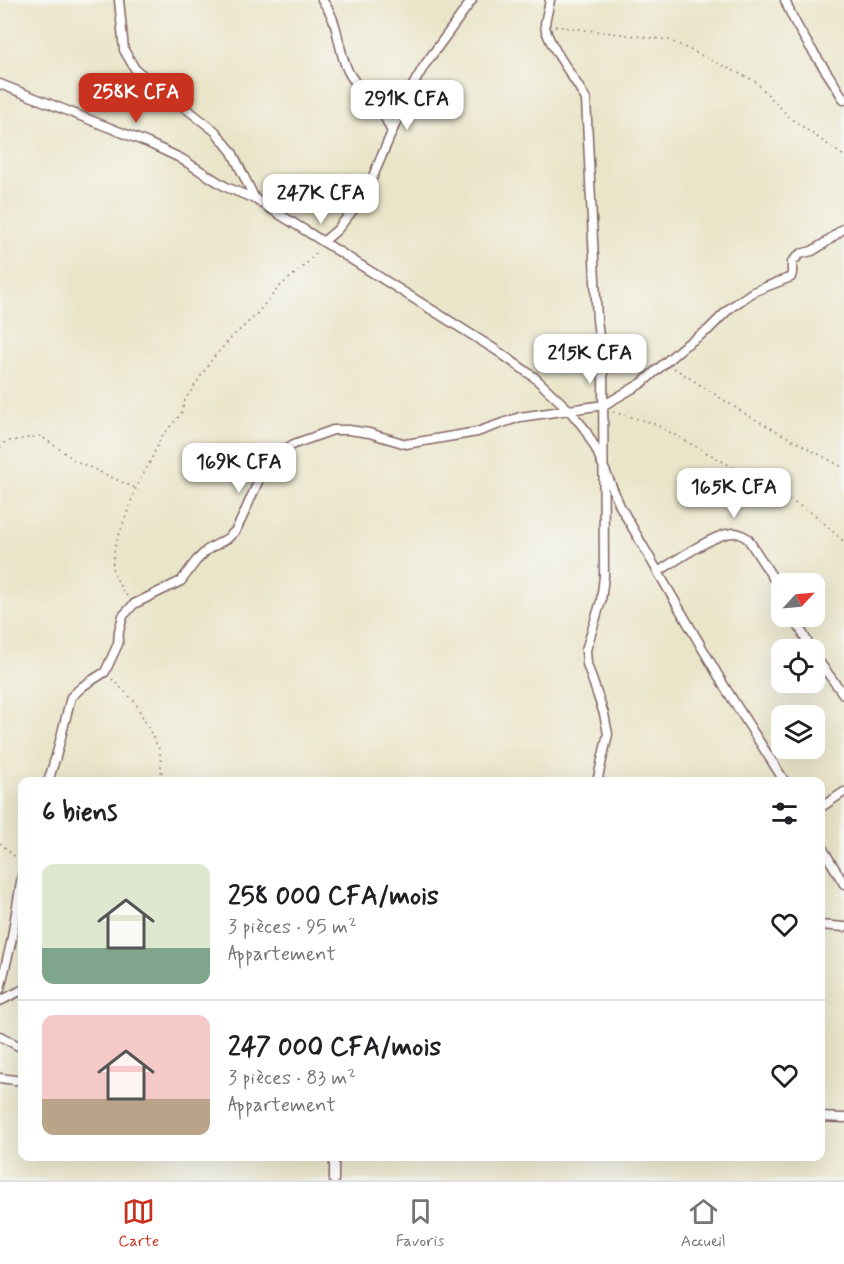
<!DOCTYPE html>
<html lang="fr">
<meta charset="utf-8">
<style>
:root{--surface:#fff;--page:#f2f2f2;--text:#202124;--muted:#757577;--line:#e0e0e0;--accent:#c8321e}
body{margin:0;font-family:Mynerve,sans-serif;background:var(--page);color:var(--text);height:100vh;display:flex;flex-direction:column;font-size:22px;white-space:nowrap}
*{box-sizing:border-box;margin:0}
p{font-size:20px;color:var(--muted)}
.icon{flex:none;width:33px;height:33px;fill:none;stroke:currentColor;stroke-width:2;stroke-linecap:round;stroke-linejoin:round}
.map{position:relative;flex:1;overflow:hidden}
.sheet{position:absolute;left:18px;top:777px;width:807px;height:384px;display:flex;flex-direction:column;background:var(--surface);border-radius:12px;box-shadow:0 6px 24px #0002}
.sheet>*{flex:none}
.needle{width:39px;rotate:64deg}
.fabs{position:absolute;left:771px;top:573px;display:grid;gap:12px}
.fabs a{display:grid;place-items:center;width:54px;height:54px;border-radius:12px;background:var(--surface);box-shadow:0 6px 24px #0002;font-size:30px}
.price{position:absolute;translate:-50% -51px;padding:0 14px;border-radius:12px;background:#fff;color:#222;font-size:20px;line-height:39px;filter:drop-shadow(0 2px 3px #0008)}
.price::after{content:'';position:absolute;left:50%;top:36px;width:18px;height:14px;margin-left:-9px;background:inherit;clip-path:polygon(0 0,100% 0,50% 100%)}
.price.current{background:var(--accent);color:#fff}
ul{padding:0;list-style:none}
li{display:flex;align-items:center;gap:18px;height:150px;padding:0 24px}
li+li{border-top:2px solid var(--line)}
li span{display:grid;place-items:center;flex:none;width:168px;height:120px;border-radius:12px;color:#555}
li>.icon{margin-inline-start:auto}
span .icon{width:72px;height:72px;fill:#fffc;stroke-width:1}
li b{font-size:26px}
h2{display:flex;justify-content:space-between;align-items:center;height:72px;padding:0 24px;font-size:26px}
.dock{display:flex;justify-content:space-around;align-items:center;height:84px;border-top:2px solid var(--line);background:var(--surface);font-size:16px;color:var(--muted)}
.dock a{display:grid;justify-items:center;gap:3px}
.dock .current{color:var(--accent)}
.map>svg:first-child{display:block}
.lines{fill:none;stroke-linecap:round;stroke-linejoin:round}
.minor-casing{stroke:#826462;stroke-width:11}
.path{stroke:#826462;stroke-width:1.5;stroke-dasharray:1.5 4.5;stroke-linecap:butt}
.minor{stroke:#fff;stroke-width:8}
</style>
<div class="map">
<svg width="844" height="1180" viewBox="0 0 844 1180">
<rect width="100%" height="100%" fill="#f6f6f2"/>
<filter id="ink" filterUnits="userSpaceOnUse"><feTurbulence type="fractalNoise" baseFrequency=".0167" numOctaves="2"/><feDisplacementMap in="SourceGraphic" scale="12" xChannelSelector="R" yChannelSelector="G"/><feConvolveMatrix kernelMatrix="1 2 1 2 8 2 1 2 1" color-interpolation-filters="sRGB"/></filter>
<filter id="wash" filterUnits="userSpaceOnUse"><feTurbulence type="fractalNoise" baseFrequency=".008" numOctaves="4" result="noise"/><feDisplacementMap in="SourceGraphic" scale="24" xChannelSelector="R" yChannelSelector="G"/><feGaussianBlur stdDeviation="1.35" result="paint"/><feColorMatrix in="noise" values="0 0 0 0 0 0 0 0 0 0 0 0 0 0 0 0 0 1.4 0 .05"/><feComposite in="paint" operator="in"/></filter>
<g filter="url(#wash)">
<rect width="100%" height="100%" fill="#eae5c9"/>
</g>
<g filter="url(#ink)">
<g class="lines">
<defs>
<path id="minor" d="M119,0l5,50 11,19 80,62 17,21 23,47 241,151 38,27 35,33 15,18 12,21 24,57 38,66 68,117 59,93
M322,0c19,25 14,46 26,71 7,15 20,24 30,36 6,7 10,17 14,25
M550,0c-1,7 -4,16 -5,24 0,18 32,56 41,76l11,220 6,47 1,209 -3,25 -15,49 1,14 17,50 4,20 -11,48
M785,0c14,37 40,66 59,100
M0,84l148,59 32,15 46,29 29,12
M323,242l14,-12 28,-35 44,-103 15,-26 48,-66
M658,572c15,-10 60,-41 77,-39 5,0 9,3 13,6l34,53
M793,616l19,34
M814,655l30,40
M48,782l9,-29 14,-56 12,-11 22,-14 13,-28 1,-13 4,-15 11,-12 47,-23 15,-20 11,-11 21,-12 8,-8 6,-12 23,-52 11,-11 18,-11 39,-14h16l20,3 37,11 71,-12 43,-15 84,-12 38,-22 41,-36 25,-17 22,-22 23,-16 38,-15 1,-4v-11l8,-8 12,-3 13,-8 19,-15
M820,808l24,-16
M820,844l24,40
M820,925l24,2
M0,989l11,-46 11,-67
M0,1001l22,-11
M0,1036l22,12
M0,1078l22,3
M820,1117l24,1
M334,1156v24"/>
</defs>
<!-- minor casing -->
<use href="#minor" class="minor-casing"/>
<!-- path -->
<path class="path" d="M555,26l114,14 86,41 35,37 54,38
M674,368l73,47 97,53
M613,412l40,11 67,37 94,54 30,28
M0,448l5,-6 36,-6 35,25 59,27
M127,596l-6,-7 -9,-21 3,-22 21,-58 15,-28 9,-21 21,-25 4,-14 28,-42 20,-22 21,-19 25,-30 24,-20 15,-16
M112,679l23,23 25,49 2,31
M0,843l22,20"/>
<!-- minor -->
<use href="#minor" class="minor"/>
</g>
</g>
</svg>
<div class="fabs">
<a><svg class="needle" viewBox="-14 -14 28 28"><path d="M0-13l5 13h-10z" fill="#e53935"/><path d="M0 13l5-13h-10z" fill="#757577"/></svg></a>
<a><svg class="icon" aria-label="locate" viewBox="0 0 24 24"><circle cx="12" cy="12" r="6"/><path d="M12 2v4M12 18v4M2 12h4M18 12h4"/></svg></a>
<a><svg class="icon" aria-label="layers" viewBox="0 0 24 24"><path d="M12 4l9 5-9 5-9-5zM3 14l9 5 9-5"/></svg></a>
</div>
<b class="price current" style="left:136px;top:124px">258K CFA</b>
<b class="price" style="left:407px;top:131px">291K CFA</b>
<b class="price" style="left:321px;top:225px">247K CFA</b>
<b class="price" style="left:590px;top:385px">215K CFA</b>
<b class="price" style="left:239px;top:494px">169K CFA</b>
<b class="price" style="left:734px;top:519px">165K CFA</b>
<section class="sheet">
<h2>6 biens<svg class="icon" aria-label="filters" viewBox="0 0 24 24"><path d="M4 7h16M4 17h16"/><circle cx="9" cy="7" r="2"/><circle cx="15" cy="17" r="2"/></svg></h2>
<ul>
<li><span style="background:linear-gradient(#dfe7d0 70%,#7fa58c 0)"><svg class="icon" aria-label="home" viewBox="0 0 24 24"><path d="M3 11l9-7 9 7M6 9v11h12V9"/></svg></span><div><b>258 000 CFA/mois</b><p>3 pièces · 95 m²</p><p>Appartement</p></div><svg class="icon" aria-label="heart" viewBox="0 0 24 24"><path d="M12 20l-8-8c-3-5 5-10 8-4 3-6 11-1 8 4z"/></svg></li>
<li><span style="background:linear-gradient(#f6c9c9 70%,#b9a48a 0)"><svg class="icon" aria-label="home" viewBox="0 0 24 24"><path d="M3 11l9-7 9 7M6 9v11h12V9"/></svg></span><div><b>247 000 CFA/mois</b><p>3 pièces · 83 m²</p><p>Appartement</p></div><svg class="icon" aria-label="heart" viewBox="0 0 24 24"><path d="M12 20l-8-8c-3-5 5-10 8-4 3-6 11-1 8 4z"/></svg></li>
</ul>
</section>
</div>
<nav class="dock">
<a class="current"><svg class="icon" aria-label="map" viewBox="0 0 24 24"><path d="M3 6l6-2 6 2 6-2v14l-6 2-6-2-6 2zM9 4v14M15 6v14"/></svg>Carte</a>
<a><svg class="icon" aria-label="saved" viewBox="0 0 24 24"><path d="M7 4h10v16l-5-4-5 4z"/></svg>Favoris</a>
<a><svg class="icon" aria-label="home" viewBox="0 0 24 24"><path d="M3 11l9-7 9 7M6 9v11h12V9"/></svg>Accueil</a>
</nav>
